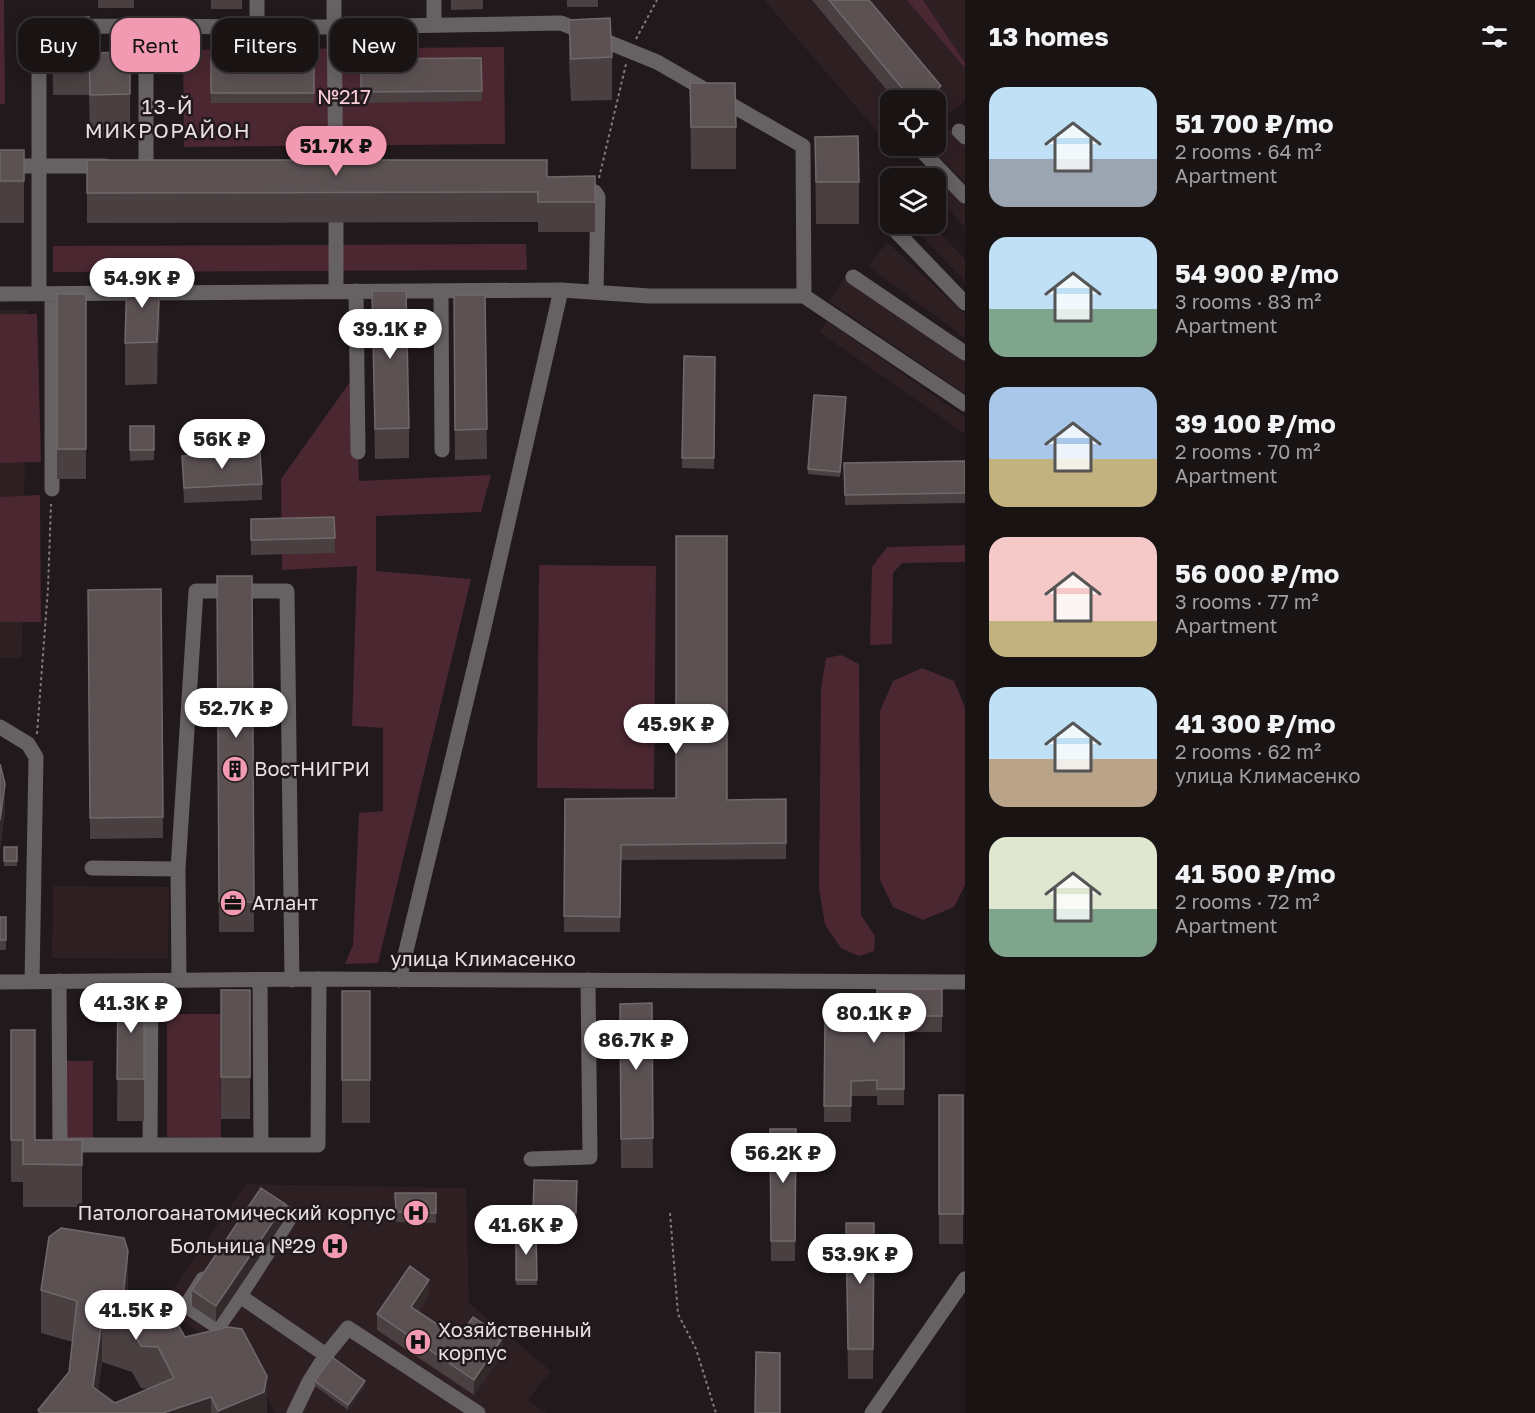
<!DOCTYPE html>
<meta charset="utf-8">
<style>
:root{--surface:#191314;--page:#221c1d;--text:#f1f3f6;--muted:#9f9ea0;--line:#373234;--accent:#f19ab2}
body{margin:0;font-family:"Golos Text",sans-serif;background:var(--page);color:var(--text);height:100vh;display:flex;flex-direction:column;font-size:22px;white-space:nowrap}
*{box-sizing:border-box;margin:0}
p{font-size:20px;color:var(--muted)}
.icon{flex:none;width:33px;height:33px;fill:none;stroke:currentColor;stroke-width:2;stroke-linecap:round;stroke-linejoin:round}
.map{position:relative;flex:1;overflow:hidden}
.sheet{display:flex;flex-direction:column;background:var(--surface);width:570px}
.sheet>*{flex:none}
.guide{position:absolute;left:18px;top:18px;width:570px;height:54px;display:flex;gap:12px}
.controls{position:absolute;left:880px;top:90px;display:grid;gap:12px}
.controls a{display:grid;place-items:center;width:66px;height:66px;border-radius:12px;background:var(--surface);box-shadow:0 3px 15px #0003,0 0 0 2px var(--line);font-size:30px}
.price{position:absolute;translate:-50% -51px;padding:0 14px;border-radius:21px;background:#fff;color:#222;font-size:20px;line-height:39px;filter:drop-shadow(0 2px 3px #0008)}
.price::after{content:'';position:absolute;left:50%;top:36px;width:18px;height:14px;margin-left:-9px;background:inherit;clip-path:polygon(0 0,100% 0,50% 100%)}
.price.selected{background:var(--accent);color:#111}
ul{padding:0;list-style:none}
li{display:flex;align-items:center;gap:18px;height:150px;padding:0 24px}
li span{display:grid;place-items:center;flex:none;width:168px;height:120px;border-radius:18px;color:#555}
li>.icon{margin-inline-start:auto}
span .icon{width:72px;height:72px;fill:#fffc;stroke-width:1}
li b{font-size:26px}
h2{display:flex;justify-content:space-between;align-items:center;height:72px;padding:0 24px;font-size:26px}
.chip{padding:0 21px;border-radius:18px;background:var(--surface);box-shadow:0 3px 15px #0003,0 0 0 2px var(--line);font-size:21px;line-height:54px}
.chip.selected{background:var(--accent);color:#111}
main{display:flex;flex:1;min-height:0}
.map>svg:first-child{display:block}
.built{fill:#2e1f23}
.green{fill:#4b2731}
.lines{fill:none;stroke-linecap:round;stroke-linejoin:round}
.path{stroke:#827b7d;stroke-width:2;stroke-dasharray:3 3;stroke-linecap:butt}
.minor{stroke:#666162;stroke-width:15}
.wall{fill:#4a4042;fill-rule:evenodd}
.shaded-wall{fill:#32292b}
.building{fill:#5b5153;stroke:#706869;stroke-width:1.5;fill-rule:evenodd}
.labels{text-anchor:middle;stroke-width:5;stroke-linejoin:round;paint-order:stroke}
.park-label{font-size:20px;fill:#facdd8;stroke:#21191b}
.poi-label{font-size:20px;fill:#e6e0e1;stroke:#21191b;text-anchor:start}
.street-label{font-size:20px;fill:#e6e0e1;stroke:#21191b}
.neighbourhood-label{font-size:21px;letter-spacing:1.5px;fill:#eadee0;stroke:#21191b}
</style>
<main>
<div class="map">
<svg width="965" height="1413" viewBox="0 0 965 1413">
<rect width="100%" height="100%" fill="#21191b"/>
<!-- built -->
<path class="built" d="M764,0h201v101l-26,19 26,26v37l-37,-37h8l2,-25h-2v-21h-45v46h11l-8,5z
M928,166l37,39v22l-29,-30v-19h-17l-2,-2z
M910,224h21l34,35v22z
M887,242l78,72v24l-97,-72z
M845,277l120,82v35l-136,-93z
M0,310h27l-5,348h-22z
M827,321l138,96v17l-146,-102z
M53,886l116,1 -1,72 -116,-1z
M246,1184l220,4 3,115 82,68 -23,29 18,13h-271l-25,-50 -90,-55z"/>
<!-- green -->
<path class="green" d="M0,0h4l1,104h-5z
M907,0h16l42,63v5z
M504,47l1,97 -321,3 -1,-97z
M526,244l1,26 -474,2v-26z
M0,314h37l4,148 -41,1z
M355,375l4,106 132,-6 -10,37 -105,4v55l95,8 -93,384 -33,1 8,-19 6,-132 24,-2v-83l-31,-2 5,-160 -75,4 -1,-91z
M40,495l1,127h-41v-125z
M965,545v17l-63,1 -9,10 -1,71 -22,1 2,-78 15,-20z
M539,565l117,1 -2,223 -117,-1z
M841,655l18,9 2,251 14,21 -1,15 -15,5 -18,-8 -16,-23 -6,-37 2,-199 5,-31z
M922,668l32,13 11,27v177l-11,22 -31,13 -30,-13 -13,-27v-169l13,-30z
M167,1014h53l1,124 -54,-1z
M64,1061h29v77h-30z"/>
<g class="lines">
<!-- path -->
<path class="path" d="M636,39l21,-39
M599,178l27,-114
M37,734l11,-146 3,-84
M670,1213l8,101 18,35 20,64"/>
<!-- minor -->
<path class="minor" d="M434,0v25
M146,26v140
M257,27v-27
M959,131l6,6
M921,150l44,46
M0,166h105
M575,189l20,3 3,5 -2,94
M336,223v68
M892,227l73,76
M853,277l112,76
M356,291l2,161
M441,292l1,158
M0,294l561,-4 88,6h155l-1,-150 -146,-84 -96,-39 -227,4v-27
M39,294v-268l295,1 2,151
M804,296l161,108
M52,489v-195
M0,727l28,17 8,13 -4,225
M92,868l86,1 1,111
M178,869l18,-278h91l5,389
M260,980l1,165
M399,980l83,-344 79,-346
M59,981l1,164h258l1,-166
M0,982l319,-3 646,3
M150,1145l1,-164
M531,1159l59,-2 -2,-177
M269,1202l22,14 -51,80 86,59
M203,1279l-17,27 32,21 22,-31
M294,1413l15,-31 17,-27 22,-27 130,85
M872,1413l93,-134"/>
</g>
<!-- wall -->
<path class="wall" d="M98,0h36v8h-36z
M211,0h31v9h-31z
M451,0h32v9l-32,1z
M567,0h31v7h-31z
M812,0h57l72,107 -5,-7h-41z
M52,17l37,36 41,-1v85h-40l-1,-42h-36z
M569,20l43,37v43l-41,1 -2,-39z
M314,56v47h-103v-46z
M481,58l1,43 -121,2v-44z
M690,83l46,44v42h-45z
M815,137l44,45v42h-43z
M0,150h24v73h-24z
M87,160l460,17 48,-1v56h-57v-10l-451,1z
M372,291l37,137v30l-34,1z
M57,294h29v185h-29z
M454,295h31l2,164 -32,1z
M160,317l-3,67 -32,1v-42z
M684,356l31,1 -1,112 -32,-1z
M846,403l-6,74 -32,-3v-5z
M130,426h24v34l-24,1z
M182,456l80,28v16l-78,3z
M965,461v42l-120,2 -1,-42z
M334,517l1,36 -84,2v-36z
M217,576h35l2,356h-35z
M161,589l2,249 -73,1 -2,-249z
M565,799l162,1 59,-1v60l-165,1 -1,72h-56z
M4,847h13v19h-13z
M0,917h6v33h-6z
M118,988h26v133h-27z
M942,989v43h-38v73h-27v-9h-26v26h-27l1,-103 26,8h26z
M221,990h29v129h-29z
M342,991h28v132h-28z
M652,1003l1,165h-32l-1,-164z
M11,1030l24,110h47v67h-59v-25h-12z
M939,1095h24v149h-24z
M770,1129h26l-1,132h-24z
M534,1180l43,1 -1,42h-43z
M395,1193h41v30l-40,-1z
M285,1219l-69,103 -24,-16v-16z
M846,1223h28l-1,156h-25z
M516,1232h20l1,53h-21z
M41,1290l87,6 57,41 82,76h-229v-3l31,-38 4,-30 -32,-9zM102,1362l30,10 9,16 7,1 -33,14 -17,-12z
M429,1295l-11,17 40,26 45,15 -29,42 -97,-65v-16z
M315,1381l50,5 -17,24 -33,-24z"/>
<!-- shaded-wall -->
<path class="shaded-wall" d="M941,86v21l-5,4v-11h-12z
M160,275v42l-3,67v-42z
M5,784v29l-5,37v-30z
M285,1204v15l-69,103v-16z
M128,1251v42l-3,34 -2,-31z
M429,1280v15l-18,27v-15z
M102,1320v42l-7,51 -2,-26z
M503,1337v16l-29,42v-15z
M267,1376v37h-49v-2z
M365,1381v5l-17,24v-5z
M211,1397v16h-48z"/>
<!-- building -->
<path class="building" d="M829,0h40l72,86 -17,14h-12z
M52,17h37v36h-36z
M610,18l2,39 -41,2 -2,-39z
M130,52v42l-40,1 -1,-42z
M314,56v37h-103v-36z
M481,58l1,33 -121,1v-33z
M690,83h45l1,44h-45z
M858,136l1,46h-43l-1,-45z
M0,150h24v31h-24z
M87,160h460v17l48,-1v26h-57v-10l-451,1z
M160,275l-3,67 -32,1 2,-66z
M372,291h34l3,137 -34,1z
M57,294h29v155h-29z
M454,295h31l2,134 -32,1z
M684,356l31,1 -1,101h-32z
M814,395l32,2 -6,75 -32,-3z
M130,426h24v24h-24z
M260,452l2,32 -78,4 -2,-32z
M965,461v32l-120,2 -1,-32z
M334,517l1,21 -84,2v-21z
M676,536h51v264l59,-1v44l-165,2 -1,72 -56,-1 1,-117 111,-1z
M217,576h35l2,326h-35z
M161,589l2,228 -73,1 -2,-228z
M0,764l5,20 -5,36z
M4,847h13v14h-13z
M0,917h6v23h-6z
M118,988h26v91h-27z
M877,989h65v27h-38v73h-27v-9l-26,1v25h-27l1,-87h26v8h26z
M221,990h29v87h-29z
M342,991h28v89h-28z
M652,1003l1,135 -32,1 -1,-135z
M11,1030h24v110h47v25l-59,-1v-24h-12z
M939,1095h24v119h-24z
M770,1129h26l-1,112h-24z
M534,1180l43,1 -1,32 -43,-1z
M261,1188l24,16 -69,102 -24,-16z
M395,1193h41v20l-40,-1z
M846,1223h28l-1,126h-25z
M61,1228l63,10 4,13 -5,45 44,9 18,32 43,-10 14,2 25,47 -3,16 -46,19 -7,-14 -48,16h-122l-3,-3 31,-38 8,-71 -36,-11 8,-53zM102,1320l30,10 9,16 17,1 16,31 -59,25 -22,-16z
M516,1232h20l1,48h-21z
M410,1266l19,14 -18,27 47,31 15,-21 30,20 -29,43 -97,-66z
M756,1352l24,1v60h-25z
M332,1357l33,24 -17,24 -33,-24z"/>
<!-- icons -->
<defs>
<symbol id="building-disc" viewBox="-11 -11 22 22"><circle r="9.5" fill="#f19ab2" stroke="#21191b"/><path d="M-4-6H4V6H1V3H-1V6H-4ZM-2.5-4.3h1.7v1.8h-1.7ZM.8-4.3h1.7v1.8H.8ZM-2.5-1h1.7V.8h-1.7ZM.8-1h1.7V.8H.8Z" fill="#111"/></symbol>
<symbol id="office-disc" viewBox="-11 -11 22 22"><circle r="9.5" fill="#f19ab2" stroke="#21191b"/><path d="M-6-3h4V-5.5h4V-3h4V5H-6ZM-1-4.5V-3h2v-1.5ZM-6 0V1H6V0Z" fill="#111"/></symbol>
<symbol id="hospital-disc" viewBox="-11 -11 22 22"><circle r="9.5" fill="#f19ab2" stroke="#21191b"/><path d="M-5-5h3v3.5h4V-5h3V5h-3V1.5h-4V5h-3Z" fill="#111"/></symbol>
</defs>
<g fill-rule="evenodd">
<use href="#building-disc" x="220" y="754" width="30" height="30"/>
<use href="#office-disc" x="218" y="888" width="30" height="30"/>
<use href="#hospital-disc" x="401" y="1198" width="30" height="30"/>
<use href="#hospital-disc" x="320" y="1231" width="30" height="30"/>
<use href="#hospital-disc" x="403" y="1327" width="30" height="30"/>
</g>
<g class="labels">
<!-- park labels -->
<g class="park-label">
<text x="344" y="104">№217</text>
</g>
<!-- poi labels -->
<g class="poi-label">
<text x="254" y="776">ВостНИГРИ</text>
<text x="252" y="910">Атлант</text>
<text x="396" y="1220" text-anchor="end">Патологоанатомический корпус</text>
<text x="316" y="1253" text-anchor="end">Больница №29</text>
<text x="438" y="1337">Хозяйственный<tspan x="438" dy="23">корпус</tspan></text>
</g>
<!-- street labels -->
<g class="street-label">
<text x="483" y="966">улица Климасенко</text>
</g>
<!-- neighbourhood labels -->
<g class="neighbourhood-label">
<text x="168" y="114">13-Й<tspan x="168" dy="24">МИКРОРАЙОН</tspan></text>
</g>
</g>
</svg>
<div class="controls">
<a><svg class="icon" aria-label="locate" viewBox="0 0 24 24"><circle cx="12" cy="12" r="6"/><path d="M12 2v4M12 18v4M2 12h4M18 12h4"/></svg></a>
<a><svg class="icon" aria-label="layers" viewBox="0 0 24 24"><path d="M12 4l9 5-9 5-9-5zM3 14l9 5 9-5"/></svg></a>
</div>
<b class="price selected" style="left:336px;top:177px">51.7K ₽</b>
<b class="price" style="left:142px;top:309px">54.9K ₽</b>
<b class="price" style="left:390px;top:360px">39.1K ₽</b>
<b class="price" style="left:222px;top:470px">56K ₽</b>
<b class="price" style="left:236px;top:739px">52.7K ₽</b>
<b class="price" style="left:676px;top:755px">45.9K ₽</b>
<b class="price" style="left:131px;top:1034px">41.3K ₽</b>
<b class="price" style="left:874px;top:1044px">80.1K ₽</b>
<b class="price" style="left:636px;top:1071px">86.7K ₽</b>
<b class="price" style="left:783px;top:1184px">56.2K ₽</b>
<b class="price" style="left:526px;top:1256px">41.6K ₽</b>
<b class="price" style="left:860px;top:1285px">53.9K ₽</b>
<b class="price" style="left:136px;top:1341px">41.5K ₽</b>
<div class="guide">
<a class="chip">Buy</a>
<a class="chip selected">Rent</a>
<a class="chip">Filters</a>
<a class="chip">New</a>
</div>
</div>
<section class="sheet">
<h2>13 homes<svg class="icon" aria-label="filters" viewBox="0 0 24 24"><path d="M4 7h16M4 17h16"/><circle cx="9" cy="7" r="2"/><circle cx="15" cy="17" r="2"/></svg></h2>
<ul>
<li><span style="background:linear-gradient(#bfe0f5 60%,#9aa5b1 0)"><svg class="icon" aria-label="home" viewBox="0 0 24 24"><path d="M3 11l9-7 9 7M6 9v11h12V9"/></svg></span><div><b>51 700 ₽/mo</b><p>2 rooms · 64 m²</p><p>Apartment</p></div></li>
<li><span style="background:linear-gradient(#bfe0f5 60%,#7fa58c 0)"><svg class="icon" aria-label="home" viewBox="0 0 24 24"><path d="M3 11l9-7 9 7M6 9v11h12V9"/></svg></span><div><b>54 900 ₽/mo</b><p>3 rooms · 83 m²</p><p>Apartment</p></div></li>
<li><span style="background:linear-gradient(#a9c7e8 60%,#c2b280 0)"><svg class="icon" aria-label="home" viewBox="0 0 24 24"><path d="M3 11l9-7 9 7M6 9v11h12V9"/></svg></span><div><b>39 100 ₽/mo</b><p>2 rooms · 70 m²</p><p>Apartment</p></div></li>
<li><span style="background:linear-gradient(#f6c9c9 70%,#c2b280 0)"><svg class="icon" aria-label="home" viewBox="0 0 24 24"><path d="M3 11l9-7 9 7M6 9v11h12V9"/></svg></span><div><b>56 000 ₽/mo</b><p>3 rooms · 77 m²</p><p>Apartment</p></div></li>
<li><span style="background:linear-gradient(#bfe0f5 60%,#b9a48a 0)"><svg class="icon" aria-label="home" viewBox="0 0 24 24"><path d="M3 11l9-7 9 7M6 9v11h12V9"/></svg></span><div><b>41 300 ₽/mo</b><p>2 rooms · 62 m²</p><p>улица Климасенко</p></div></li>
<li><span style="background:linear-gradient(#dfe7d0 60%,#7fa58c 0)"><svg class="icon" aria-label="home" viewBox="0 0 24 24"><path d="M3 11l9-7 9 7M6 9v11h12V9"/></svg></span><div><b>41 500 ₽/mo</b><p>2 rooms · 72 m²</p><p>Apartment</p></div></li>
</ul>
</section>
</main>
